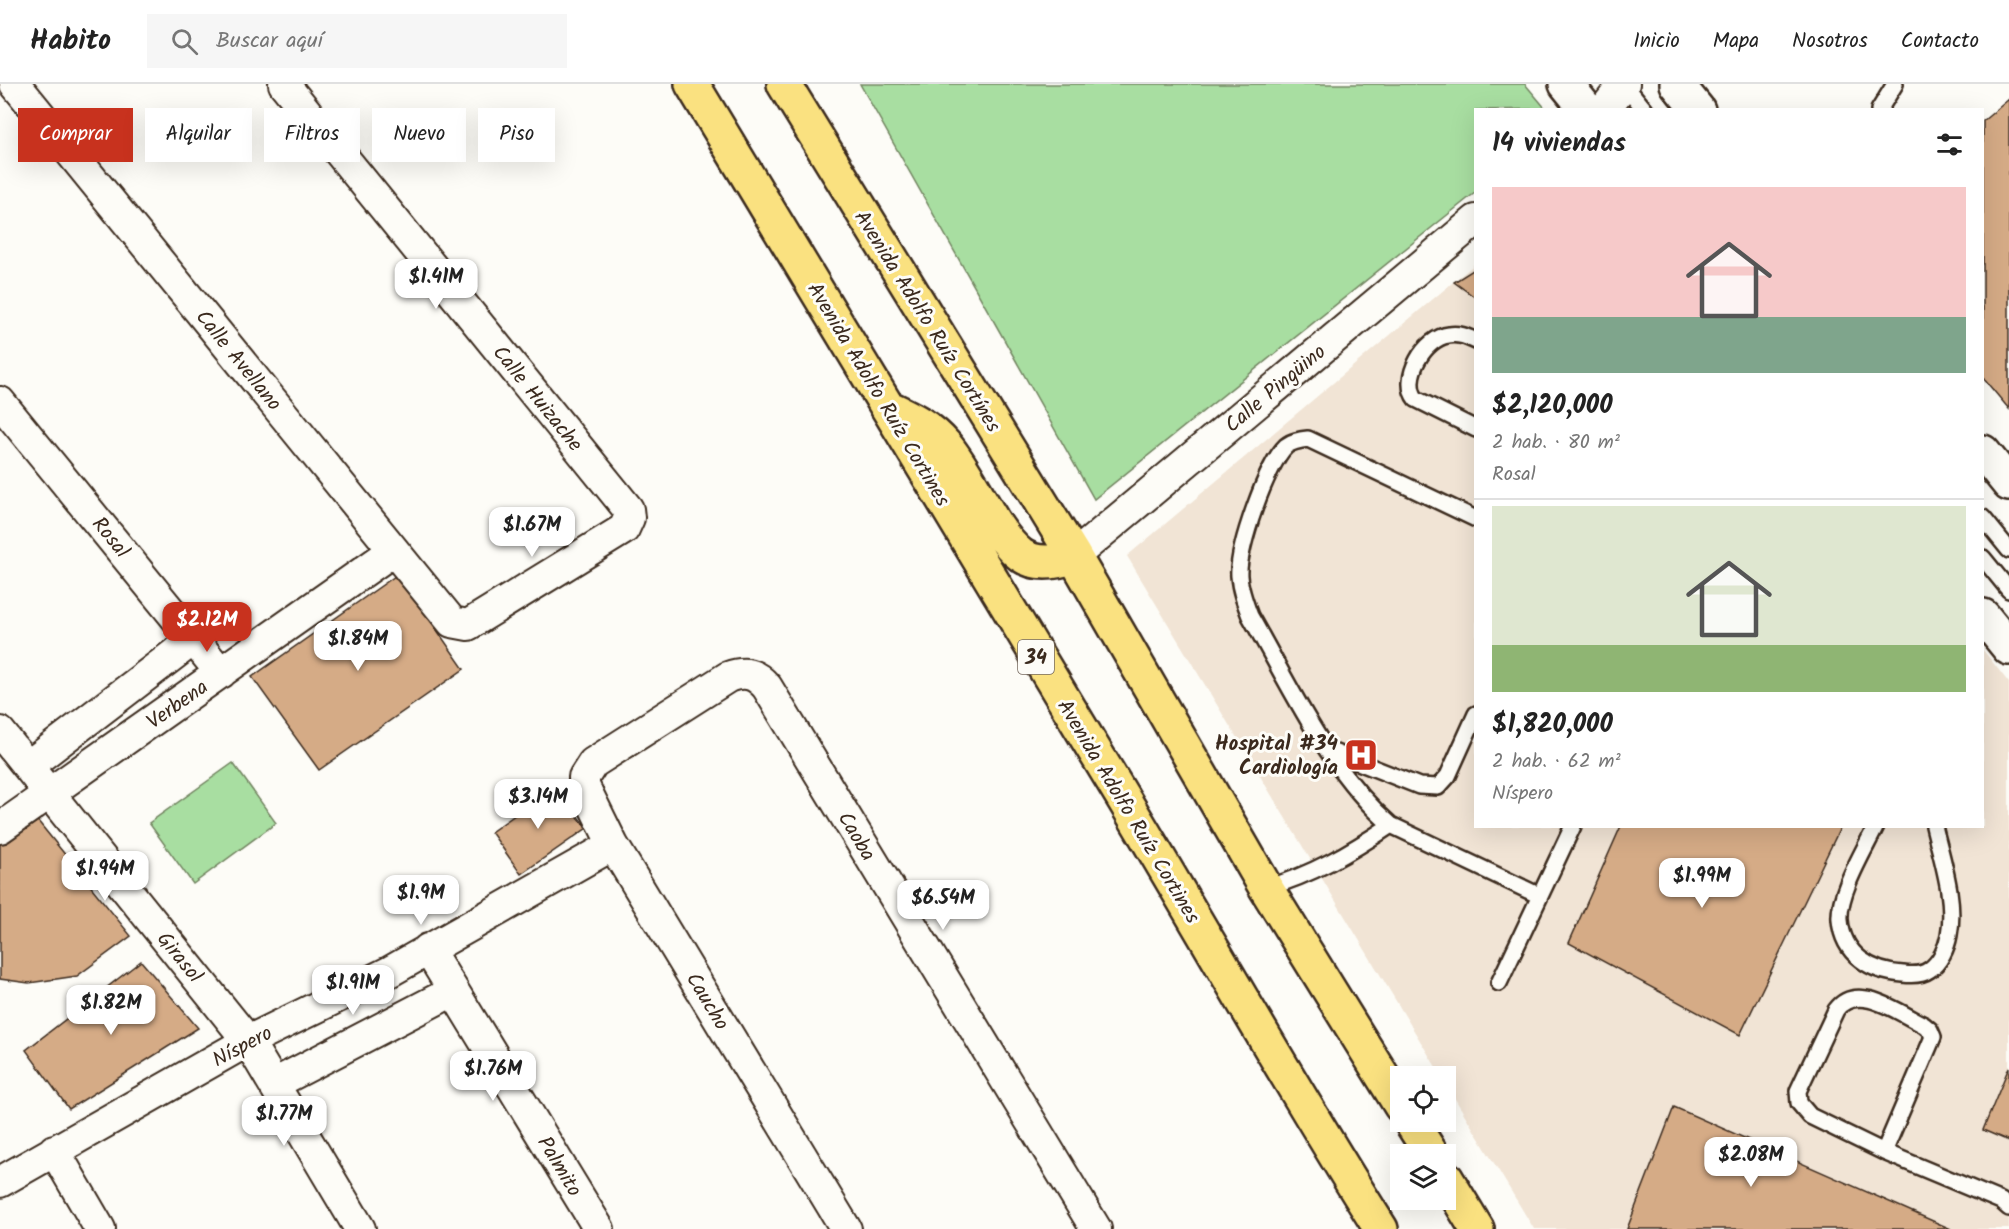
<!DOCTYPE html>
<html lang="es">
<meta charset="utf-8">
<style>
:root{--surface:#fff;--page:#f6f6f6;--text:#222;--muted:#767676;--line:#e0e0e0;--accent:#c8321e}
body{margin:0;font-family:Kalam,sans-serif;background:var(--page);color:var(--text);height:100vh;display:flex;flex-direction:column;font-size:22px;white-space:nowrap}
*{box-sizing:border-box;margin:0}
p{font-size:20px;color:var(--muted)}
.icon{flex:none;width:33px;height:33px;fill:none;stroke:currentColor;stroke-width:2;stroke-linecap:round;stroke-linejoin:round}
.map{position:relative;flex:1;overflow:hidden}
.side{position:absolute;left:1474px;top:24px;width:510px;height:720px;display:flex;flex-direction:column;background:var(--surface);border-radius:0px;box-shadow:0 6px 24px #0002}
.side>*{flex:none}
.guide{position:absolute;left:18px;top:24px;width:570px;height:54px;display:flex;gap:12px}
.controls{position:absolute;left:1390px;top:982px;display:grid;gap:12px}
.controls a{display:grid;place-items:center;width:66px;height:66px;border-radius:0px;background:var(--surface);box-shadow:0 6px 24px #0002;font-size:30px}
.price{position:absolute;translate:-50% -51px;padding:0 14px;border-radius:12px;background:#fff;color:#222;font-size:20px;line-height:39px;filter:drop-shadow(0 2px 3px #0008)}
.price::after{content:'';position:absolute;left:50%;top:36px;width:18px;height:14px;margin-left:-9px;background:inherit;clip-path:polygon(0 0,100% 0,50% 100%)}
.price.selected{background:var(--accent);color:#fff}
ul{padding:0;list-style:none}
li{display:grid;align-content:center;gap:12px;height:318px;padding:0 18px}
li+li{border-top:2px solid var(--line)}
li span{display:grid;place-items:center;height:186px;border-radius:0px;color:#555}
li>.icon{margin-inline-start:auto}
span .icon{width:108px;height:108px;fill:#fffc;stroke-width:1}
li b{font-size:26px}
h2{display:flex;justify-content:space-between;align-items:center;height:72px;padding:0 18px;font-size:26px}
.chip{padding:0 21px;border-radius:0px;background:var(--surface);box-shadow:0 6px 24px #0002;font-size:21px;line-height:54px}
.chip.selected{background:var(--accent);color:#fff}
header{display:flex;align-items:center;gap:36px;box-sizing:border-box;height:84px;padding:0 30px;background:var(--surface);border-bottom:2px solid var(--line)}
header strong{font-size:28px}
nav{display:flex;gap:33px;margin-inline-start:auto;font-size:21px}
.search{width:420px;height:54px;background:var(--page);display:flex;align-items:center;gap:15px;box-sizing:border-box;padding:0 21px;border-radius:0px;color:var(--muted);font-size:22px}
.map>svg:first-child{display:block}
.built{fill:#f1e4d5}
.green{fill:#a8dea1;stroke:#728460;stroke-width:1.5}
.building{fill:#d5ab86;stroke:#3b2a1e;stroke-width:1.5}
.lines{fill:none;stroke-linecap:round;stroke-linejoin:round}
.service-casing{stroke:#3b2a1e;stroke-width:20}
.minor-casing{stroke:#3b2a1e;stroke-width:34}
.secondary-casing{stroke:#3b2a1e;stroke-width:38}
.primary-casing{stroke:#3b2a1e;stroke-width:38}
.service{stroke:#fdfcf7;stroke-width:15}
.minor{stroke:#fdfcf7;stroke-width:30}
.secondary{stroke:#fdfcf7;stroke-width:33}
.primary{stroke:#fae180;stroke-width:33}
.labels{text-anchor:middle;stroke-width:6;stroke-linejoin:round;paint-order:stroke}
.shield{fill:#fdfcf7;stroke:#75695f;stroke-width:1.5}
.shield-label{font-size:20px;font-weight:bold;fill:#3b2a1e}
.street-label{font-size:21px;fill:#3b2a1e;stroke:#fdfcf7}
.poi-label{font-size:21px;font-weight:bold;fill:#3b2a1e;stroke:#fdfcf7;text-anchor:end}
</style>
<header>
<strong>Habito</strong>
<div class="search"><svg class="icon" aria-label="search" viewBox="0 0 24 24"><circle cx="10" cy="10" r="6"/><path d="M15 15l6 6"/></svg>Buscar aquí</div>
<nav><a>Inicio</a><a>Mapa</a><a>Nosotros</a><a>Contacto</a></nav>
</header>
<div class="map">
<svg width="2009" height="1145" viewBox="0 0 2009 1145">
<rect width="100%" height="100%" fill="#fdfcf7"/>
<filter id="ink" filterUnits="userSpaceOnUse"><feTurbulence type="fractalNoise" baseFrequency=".0167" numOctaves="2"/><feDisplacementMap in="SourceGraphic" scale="12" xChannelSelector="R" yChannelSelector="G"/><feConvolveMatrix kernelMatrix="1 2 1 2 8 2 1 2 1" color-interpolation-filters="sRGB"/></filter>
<g filter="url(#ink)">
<!-- built -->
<path class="built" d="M1476,179v563h507v-176l26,33v546h-475l-88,-145v-7h-4l-315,-521z"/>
<!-- green -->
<path class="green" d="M860,0h665l21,25 -70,1v82l-382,307z
M233,679l43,60 -83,61 -44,-61z"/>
<!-- building -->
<path class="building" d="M2009,15v310l-26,-31v-257z
M1476,184v30l-22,-16z
M398,490l66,95 -145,101 -67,-93z
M554,703l33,41 -66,46 -30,-42z
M33,731l98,121 -54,40 -48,7 -29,-4v-136z
M1621,742h220l-101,209 -171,-92z
M141,877l57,67 -129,81 -43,-59z
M2009,983v74l-26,-11z
M1674,1023l277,122h-324z"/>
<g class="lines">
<defs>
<path id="service" d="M1624,0l21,26
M1879,26l16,-26
M1476,257c-9,-4 -17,-8 -27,-6 -24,2 -49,44 -33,64l60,30
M1983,434l26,32
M1983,474l26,32
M1328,666l91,36 19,1 10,-11 28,-62
M1391,741c-63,-54 -100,-138 -141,-209 -5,-13 -10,-26 -11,-40 -2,-27 28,-112 47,-130 6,-5 14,-6 22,-7l168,80
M1876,742c-12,25 -38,67 -36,94 3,35 31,52 63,54 8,1 19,1 26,-4 11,-7 18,-23 20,-35 7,-35 -7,-75 -15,-109
M1266,804c46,-13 85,-36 125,-63l149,71
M1499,899l74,-157
M1884,1068l49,-115 -3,-7 -6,-5c-25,-12 -67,-44 -88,-15l-38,81 1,12 11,13 74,36 117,49 8,7"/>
<path id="minor" d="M15,0l437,538 16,3 156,-96 5,-11 -1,-9 -344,-425
M1604,26l20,-26
M0,318l221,271
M1074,472l402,-336
M0,648l248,309 112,188
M28,682l166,-127
M0,744l393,-277
M428,865l171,280
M274,1000l179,-93
M54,1066l46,79
M0,1098l248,-141 141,-69 224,-127
M846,1145l-233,-384 -29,-59v-9l9,-14 135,-86c17,-6 27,-4 39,10l329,542"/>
<path id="secondary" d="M1566,0l21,26
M1677,0l21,26
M1983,368l26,32
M1983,532l26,32"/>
<path id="primary" d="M692,0c139,228 275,456 413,684 93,153 180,310 276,461
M784,0l290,472 192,332 135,218
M890,324c21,10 40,19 56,38 24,28 48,89 75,109 16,11 37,7 53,1
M1411,1038l21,33
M1446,1094l31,51"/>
</defs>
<!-- service casing -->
<use href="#service" class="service-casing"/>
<!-- minor casing -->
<use href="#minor" class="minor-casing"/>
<!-- secondary casing -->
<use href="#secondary" class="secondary-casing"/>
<!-- primary casing -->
<use href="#primary" class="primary-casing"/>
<!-- service -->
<use href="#service" class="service"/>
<!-- minor -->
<use href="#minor" class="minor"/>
<!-- secondary -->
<use href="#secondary" class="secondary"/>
<!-- primary -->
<use href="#primary" class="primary"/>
</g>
</g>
<!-- icons -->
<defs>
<symbol id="hospital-square" viewBox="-11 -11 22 22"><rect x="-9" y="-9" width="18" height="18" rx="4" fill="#c8321e" stroke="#fdfcf7"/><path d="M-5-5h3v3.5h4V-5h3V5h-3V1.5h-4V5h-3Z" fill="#fff"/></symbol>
</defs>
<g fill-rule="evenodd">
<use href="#hospital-square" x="1342" y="652" width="38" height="38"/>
</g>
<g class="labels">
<!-- shield labels -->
<rect class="shield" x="1018" y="556" width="36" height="34" rx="4.5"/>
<g class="shield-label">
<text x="1036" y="580">34</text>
</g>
<!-- street labels -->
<g class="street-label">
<text transform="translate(928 237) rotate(58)" y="7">Avenida Adolfo Ruíz Cortínes</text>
<text transform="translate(239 276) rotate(51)" y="7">Calle Avellano</text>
<text transform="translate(1275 304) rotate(-40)" y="7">Calle Pingüino</text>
<text transform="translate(879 310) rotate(59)" y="7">Avenida Adolfo Ruíz Cortines</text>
<text transform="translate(538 314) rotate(51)" y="7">Calle Huizache</text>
<text transform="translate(111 453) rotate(51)" y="7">Rosal</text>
<text transform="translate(177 620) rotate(-35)" y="7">Verbena</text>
<text transform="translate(1129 727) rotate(59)" y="7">Avenida Adolfo Ruíz Cortines</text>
<text transform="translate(857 752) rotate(59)" y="7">Caoba</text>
<text transform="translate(180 873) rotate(51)" y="7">Girasol</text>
<text transform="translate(708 917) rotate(59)" y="7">Caucho</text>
<text transform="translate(242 962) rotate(-28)" y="7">Níspero</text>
<text transform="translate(560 1082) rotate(59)" y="7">Palmito</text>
</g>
<!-- poi labels -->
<g class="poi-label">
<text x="1338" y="666">Hospital #34<tspan x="1338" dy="24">Cardiología</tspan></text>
</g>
</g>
</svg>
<div class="controls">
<a><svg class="icon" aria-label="locate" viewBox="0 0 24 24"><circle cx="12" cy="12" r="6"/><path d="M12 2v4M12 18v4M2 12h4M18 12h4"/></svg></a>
<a><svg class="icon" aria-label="layers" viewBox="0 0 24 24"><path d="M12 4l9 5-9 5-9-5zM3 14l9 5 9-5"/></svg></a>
</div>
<b class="price" style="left:436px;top:226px">$1.41M</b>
<b class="price" style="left:532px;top:474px">$1.67M</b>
<b class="price selected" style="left:207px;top:569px">$2.12M</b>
<b class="price" style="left:358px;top:588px">$1.84M</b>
<b class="price" style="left:538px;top:746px">$3.14M</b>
<b class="price" style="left:105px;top:818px">$1.94M</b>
<b class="price" style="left:1702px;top:825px">$1.99M</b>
<b class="price" style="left:421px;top:842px">$1.9M</b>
<b class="price" style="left:943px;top:847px">$6.54M</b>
<b class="price" style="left:353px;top:932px">$1.91M</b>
<b class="price" style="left:111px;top:952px">$1.82M</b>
<b class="price" style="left:493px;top:1018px">$1.76M</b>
<b class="price" style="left:284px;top:1063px">$1.77M</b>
<b class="price" style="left:1751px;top:1104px">$2.08M</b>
<div class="guide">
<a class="chip selected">Comprar</a>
<a class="chip">Alquilar</a>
<a class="chip">Filtros</a>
<a class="chip">Nuevo</a>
<a class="chip">Piso</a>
</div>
<section class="side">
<h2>14 viviendas<svg class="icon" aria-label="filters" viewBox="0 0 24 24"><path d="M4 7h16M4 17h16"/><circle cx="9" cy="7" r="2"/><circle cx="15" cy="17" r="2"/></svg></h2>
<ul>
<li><span style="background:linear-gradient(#f6c9c9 70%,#7fa58c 0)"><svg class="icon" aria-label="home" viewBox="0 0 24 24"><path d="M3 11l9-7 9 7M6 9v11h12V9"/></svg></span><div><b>$2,120,000</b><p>2 hab. · 80 m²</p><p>Rosal</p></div></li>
<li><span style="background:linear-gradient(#dfe7d0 75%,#8fb573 0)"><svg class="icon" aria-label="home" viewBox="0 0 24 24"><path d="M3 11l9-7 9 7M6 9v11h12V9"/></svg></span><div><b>$1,820,000</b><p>2 hab. · 62 m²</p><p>Níspero</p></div></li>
</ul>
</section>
</div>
